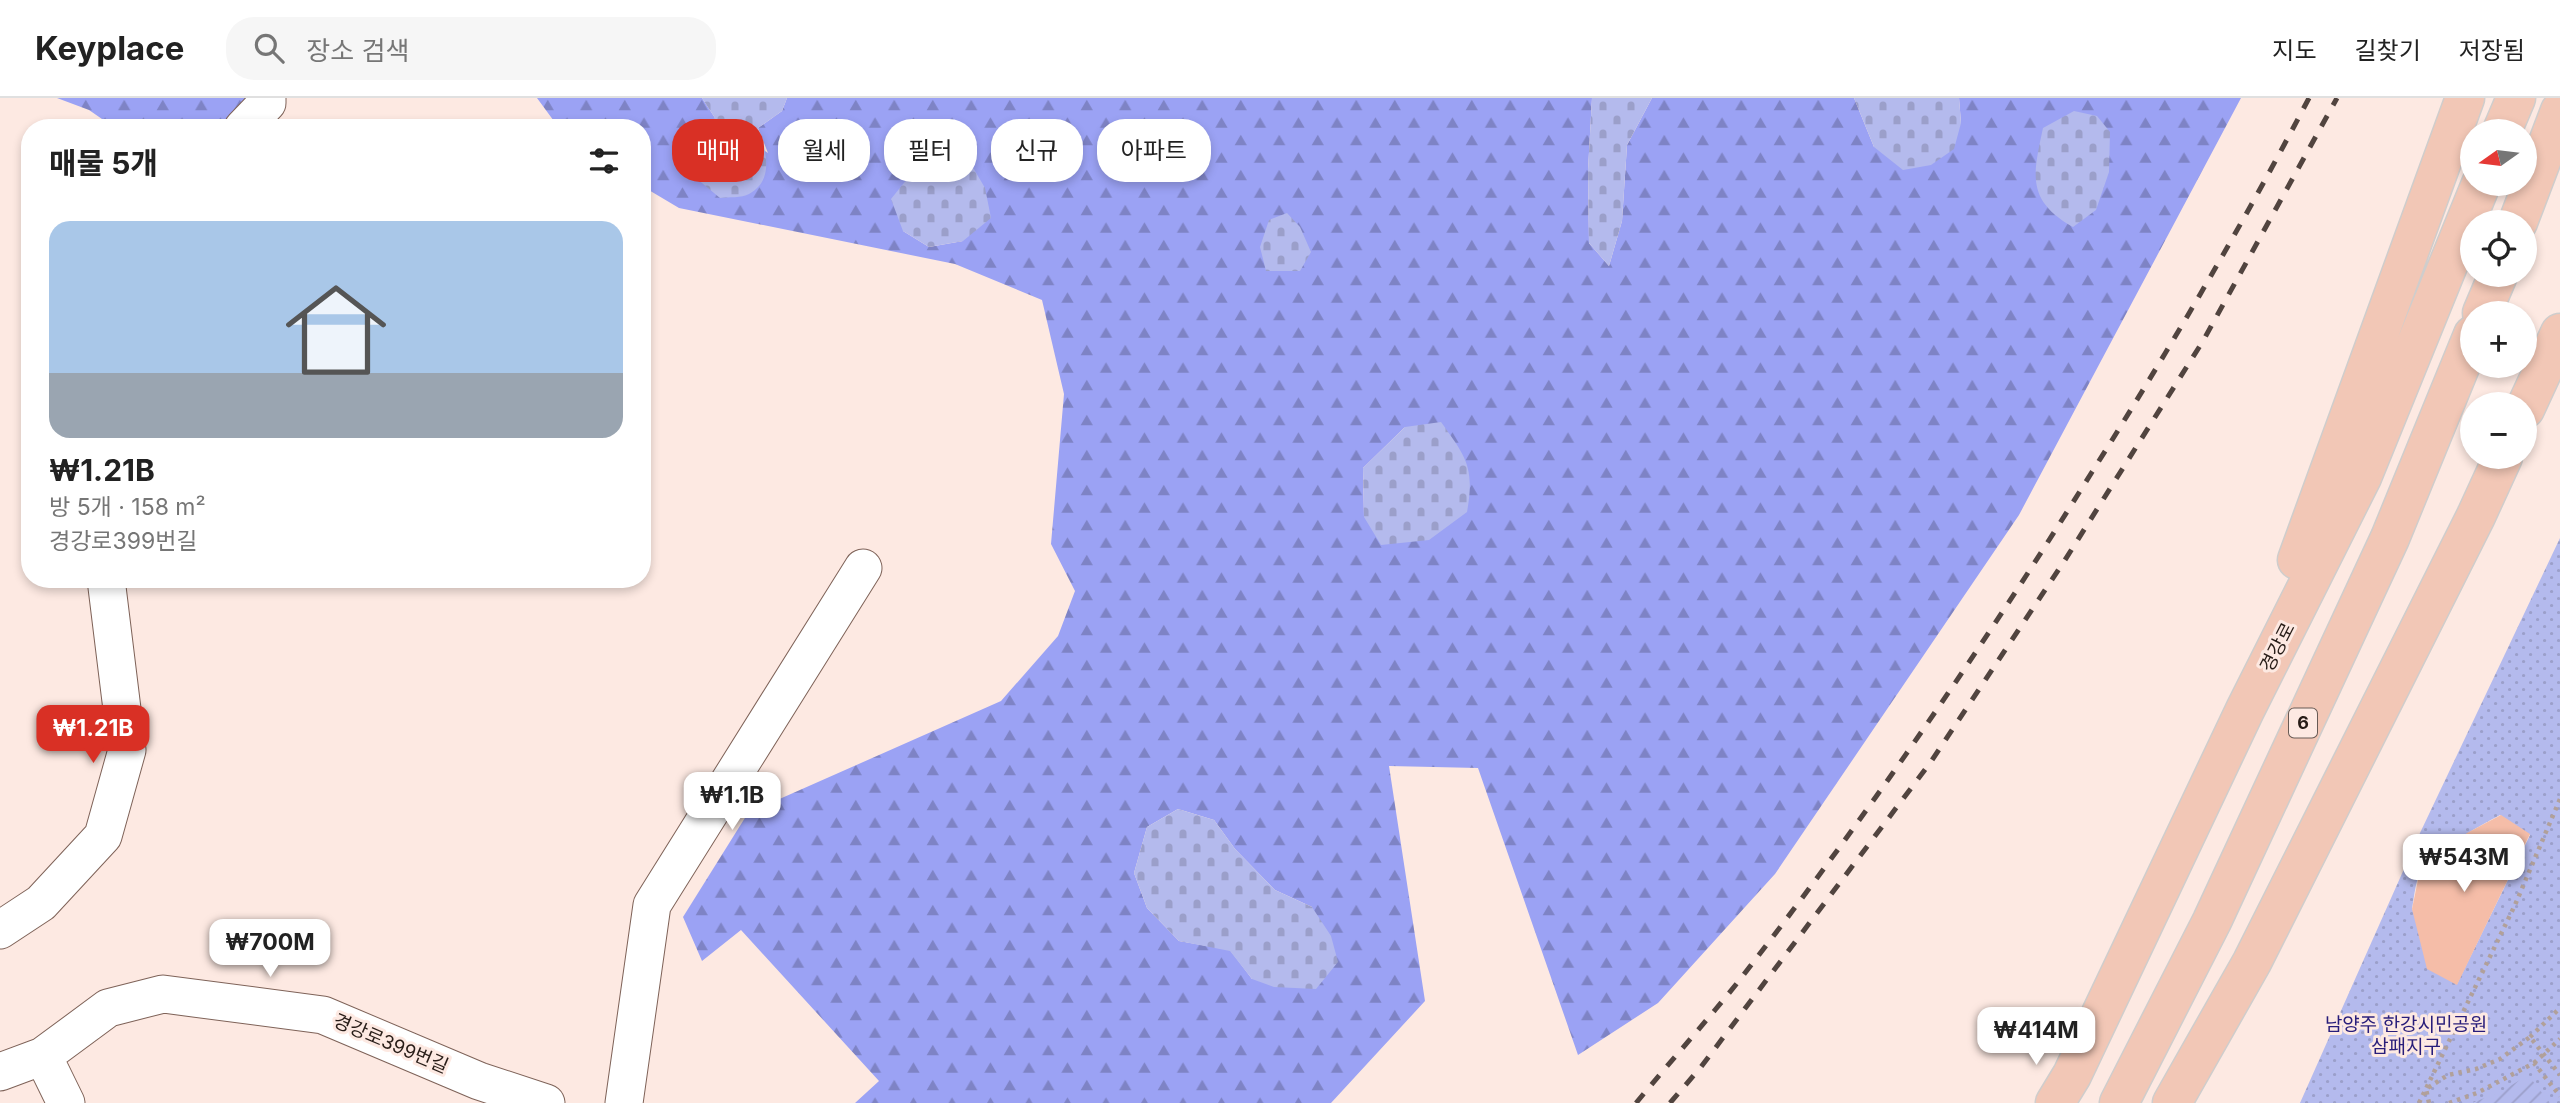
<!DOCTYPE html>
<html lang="ko">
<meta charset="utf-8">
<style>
:root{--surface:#fff;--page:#f6f6f6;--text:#222;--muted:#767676;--line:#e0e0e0;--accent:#d93025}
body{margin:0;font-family:Inter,"Noto Sans KR",sans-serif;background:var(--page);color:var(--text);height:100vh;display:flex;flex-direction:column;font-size:26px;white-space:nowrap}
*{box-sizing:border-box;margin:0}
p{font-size:23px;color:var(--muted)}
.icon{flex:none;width:38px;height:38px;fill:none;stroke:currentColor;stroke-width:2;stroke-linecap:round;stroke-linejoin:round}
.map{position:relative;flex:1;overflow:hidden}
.sheet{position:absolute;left:21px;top:21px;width:630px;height:469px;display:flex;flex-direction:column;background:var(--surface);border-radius:28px;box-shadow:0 4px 10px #0003}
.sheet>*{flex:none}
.banner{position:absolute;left:672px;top:21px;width:665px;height:63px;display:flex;gap:14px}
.needle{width:46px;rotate:256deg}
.fabs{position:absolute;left:2460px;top:21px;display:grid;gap:14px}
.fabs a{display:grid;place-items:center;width:77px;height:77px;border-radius:50%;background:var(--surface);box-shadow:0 4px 10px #0003;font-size:35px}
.price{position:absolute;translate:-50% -60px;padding:0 16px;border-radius:14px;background:#fff;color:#222;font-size:23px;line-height:46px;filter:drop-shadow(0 2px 4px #0008)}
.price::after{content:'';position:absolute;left:50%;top:42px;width:21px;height:16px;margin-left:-10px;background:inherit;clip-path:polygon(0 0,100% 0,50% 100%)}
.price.selected{background:var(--accent);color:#fff}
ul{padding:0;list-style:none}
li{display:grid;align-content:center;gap:14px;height:371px;padding:0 28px}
li span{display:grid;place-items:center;height:217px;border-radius:21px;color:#555}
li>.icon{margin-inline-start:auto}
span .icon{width:126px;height:126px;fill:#fffc;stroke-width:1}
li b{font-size:30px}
h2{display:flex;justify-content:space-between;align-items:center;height:84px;padding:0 28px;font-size:30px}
.tag{padding:0 24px;border-radius:28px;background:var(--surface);box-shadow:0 4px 10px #0003;font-size:24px;line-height:63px}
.tag.selected{background:var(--accent);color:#fff}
header{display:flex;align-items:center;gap:42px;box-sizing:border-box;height:98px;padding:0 35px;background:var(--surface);border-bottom:2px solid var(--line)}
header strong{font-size:33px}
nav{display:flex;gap:38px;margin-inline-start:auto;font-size:24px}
.search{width:490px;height:63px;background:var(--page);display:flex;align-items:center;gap:18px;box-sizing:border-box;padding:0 24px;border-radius:28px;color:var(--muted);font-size:26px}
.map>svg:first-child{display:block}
.grass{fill:url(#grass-dots);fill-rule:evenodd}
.forest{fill:url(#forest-firs);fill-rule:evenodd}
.cemetery{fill:url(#cemetery-stones)}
.garden{fill:url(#garden-furrows)}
.building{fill:#f5bda8}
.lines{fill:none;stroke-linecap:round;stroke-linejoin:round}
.minor-casing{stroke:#7e6258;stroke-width:39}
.primary-casing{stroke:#cfcdcc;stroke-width:41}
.path{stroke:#b1a09a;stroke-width:4.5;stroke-dasharray:3.5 5;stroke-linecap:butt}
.minor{stroke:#fff;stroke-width:37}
.primary{stroke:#f2c7b6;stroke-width:38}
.rail{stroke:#51443f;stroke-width:5;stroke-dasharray:12 12;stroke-linecap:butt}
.labels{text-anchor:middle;stroke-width:6;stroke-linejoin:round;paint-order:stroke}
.shield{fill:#fde9e2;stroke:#675a54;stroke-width:2}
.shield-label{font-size:18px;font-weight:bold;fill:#271c17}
.street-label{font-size:19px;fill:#271c17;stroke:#fde9e2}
.park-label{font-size:19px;fill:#281d7a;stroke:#fde9e2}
</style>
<header>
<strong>Keyplace</strong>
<div class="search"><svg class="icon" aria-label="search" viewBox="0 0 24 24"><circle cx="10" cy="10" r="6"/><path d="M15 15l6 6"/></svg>장소 검색</div>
<nav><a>지도</a><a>길찾기</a><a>저장됨</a></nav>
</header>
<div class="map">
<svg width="2560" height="1005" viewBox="0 0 2560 1005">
<defs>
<pattern id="grass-dots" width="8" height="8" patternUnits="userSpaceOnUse" patternTransform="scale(1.75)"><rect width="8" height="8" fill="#b4baed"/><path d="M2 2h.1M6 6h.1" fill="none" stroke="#9b9fca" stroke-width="1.8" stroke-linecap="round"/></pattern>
<pattern id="forest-firs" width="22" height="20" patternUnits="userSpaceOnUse" patternTransform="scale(1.75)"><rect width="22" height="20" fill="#9ba2f4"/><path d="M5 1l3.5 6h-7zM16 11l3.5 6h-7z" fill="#7e83c5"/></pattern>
<pattern id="cemetery-stones" width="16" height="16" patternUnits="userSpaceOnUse" patternTransform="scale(1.75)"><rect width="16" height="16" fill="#b4baed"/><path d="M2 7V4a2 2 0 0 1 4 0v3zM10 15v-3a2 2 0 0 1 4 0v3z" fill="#9b9fca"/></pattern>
<pattern id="garden-furrows" width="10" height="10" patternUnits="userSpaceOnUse" patternTransform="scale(1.75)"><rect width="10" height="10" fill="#b4baed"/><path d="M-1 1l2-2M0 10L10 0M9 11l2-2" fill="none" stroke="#9b9fca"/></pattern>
</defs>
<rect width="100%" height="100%" fill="#fde9e2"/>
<!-- grass -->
<path class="grass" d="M2560,440v565h-260l120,-270zM2500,717l30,20 -73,149 -45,-75c2,-11 3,-24 7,-34 11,-23 59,-48 81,-60z"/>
<!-- forest -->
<path class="forest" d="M57,0h193l-33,30h-102l-26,-18z
M537,0h165l13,20 53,35 -10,-25 24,-17 5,-13h805l-4,72 1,73 20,23 13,-45 5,-76 25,-47h202l20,49 87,-24 -2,-25h282l-222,417 -244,359 -117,129 -80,52 -100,-287 -89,-2 36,235 -94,102h-476l24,-22 -138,-151 -39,31 -19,-44 65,-104 253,-112 57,-65 17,-45 -24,-47 13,-150 -22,-94 -87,-36 -276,-56 -37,-22v-58h-83zM903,133l60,10 -34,6zM1405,329l-41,90 -1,-49zM1178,711l36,11 21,29 40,41 37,17 -60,72 -22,-29 -51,-9 -32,-33 -13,-35 13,-46z"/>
<!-- cemetery -->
<path class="cemetery" d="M702,0h85l-5,13 -24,17c8,22 17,52 -9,66 -7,4 -21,3 -29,4l-24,-20 -14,-24 13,-24 20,-12z
M1592,0h60l-25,47 -5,76 -13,45 -20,-23 -1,-73z
M1854,0h105l2,25 -7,26 -23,16 -28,5 -29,-23z
M2074,13l23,5 13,16 -1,40 -13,38 -23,17c-47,-27 -40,-52 -30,-99z
M945,52l23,9 17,29 6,30 -28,23 -34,6 -26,-16 -12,-32 25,-31z
M1287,115l13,14 11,25 -11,19h-34l-6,-24 9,-27z
M1441,324c25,35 34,45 26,90l-38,28 -48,5 -17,-28 -1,-49 42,-41z
M1178,711l36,11 21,29 40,41 37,17 19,29 7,26 -22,27 -42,-2 -22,-8 -22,-28 -51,-10 -32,-33 -13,-35 13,-46z"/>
<!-- garden -->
<path class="garden" d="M2528,977l22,28h-78l30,-12z"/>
<!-- building -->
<path class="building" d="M2501,717l29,19 -73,151 -30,-16 -15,-60 7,-34 20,-22 28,-20z"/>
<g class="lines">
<defs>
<path id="minor" d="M243,30l24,-25v-5
M0,832l41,-27 62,-67 24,-86 -21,-171
M43,958l23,47
M0,974l43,-16 65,-48 55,-14 160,21 156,66 67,22
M624,1005l28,-198 211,-337"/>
<path id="primary" d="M2502,33l14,-33
M2518,124l42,-111
M2482,215l16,-38
M2525,311l35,-76
M2297,462l168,-462
M2055,1005l17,-28 173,-365 117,-233 119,-293
M2119,1005l93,-182 178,-383 83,-203
M2172,1005l80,-141 224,-446 27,-59"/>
</defs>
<!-- minor casing -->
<use href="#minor" class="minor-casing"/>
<!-- primary casing -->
<use href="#primary" class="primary-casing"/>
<!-- path -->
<path class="path" d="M2530,939l30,-29
M2534,965l26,-24
M2419,1005l96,-198 45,-106
M2429,1005l-3,-14 22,-14 28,-6 24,-10 30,-22 30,38
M2449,1005l28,-10 57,-30 26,33"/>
<!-- minor -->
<use href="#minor" class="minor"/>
<!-- primary -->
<use href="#primary" class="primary"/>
<!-- rail -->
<path class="rail" d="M1636,1005c34,-41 69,-80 102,-121 127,-163 245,-335 354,-510 77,-122 150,-246 217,-374
M1670,1005l31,-36 229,-304 135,-203 138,-219 134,-243"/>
</g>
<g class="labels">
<!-- shield labels -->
<rect class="shield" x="2289" y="610.5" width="28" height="29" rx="5"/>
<g class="shield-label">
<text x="2303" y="631">6</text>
</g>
<!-- street labels -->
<g class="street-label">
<text transform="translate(2277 549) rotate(-63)" y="7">경강로</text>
<text transform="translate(391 945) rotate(23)" y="7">경강로399번길</text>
</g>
<!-- park labels -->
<g class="park-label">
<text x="2406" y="933">남양주 한강시민공원<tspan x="2406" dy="22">삼패지구</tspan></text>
</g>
</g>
</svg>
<div class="fabs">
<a><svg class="needle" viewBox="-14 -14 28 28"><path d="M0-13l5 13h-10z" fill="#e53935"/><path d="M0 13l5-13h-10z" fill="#767676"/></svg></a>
<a><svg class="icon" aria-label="locate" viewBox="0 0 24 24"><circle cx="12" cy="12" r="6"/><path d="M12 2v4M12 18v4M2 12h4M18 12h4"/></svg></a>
<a>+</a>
<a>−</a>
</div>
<b class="price selected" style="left:93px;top:667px">₩1.21B</b>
<b class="price" style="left:732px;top:734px">₩1.1B</b>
<b class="price" style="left:2464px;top:796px">₩543M</b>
<b class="price" style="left:270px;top:881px">₩700M</b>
<b class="price" style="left:2036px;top:969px">₩414M</b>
<div class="banner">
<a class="tag selected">매매</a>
<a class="tag">월세</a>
<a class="tag">필터</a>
<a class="tag">신규</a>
<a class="tag">아파트</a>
</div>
<section class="sheet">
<h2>매물 5개<svg class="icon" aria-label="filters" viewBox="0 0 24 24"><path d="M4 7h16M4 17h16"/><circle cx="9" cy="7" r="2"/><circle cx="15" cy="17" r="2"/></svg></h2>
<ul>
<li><span style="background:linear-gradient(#a9c7e8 70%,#9aa5b1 0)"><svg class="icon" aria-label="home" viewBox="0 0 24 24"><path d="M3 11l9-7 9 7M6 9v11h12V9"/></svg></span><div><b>₩1.21B</b><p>방 5개 · 158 m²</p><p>경강로399번길</p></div></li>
</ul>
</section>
</div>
